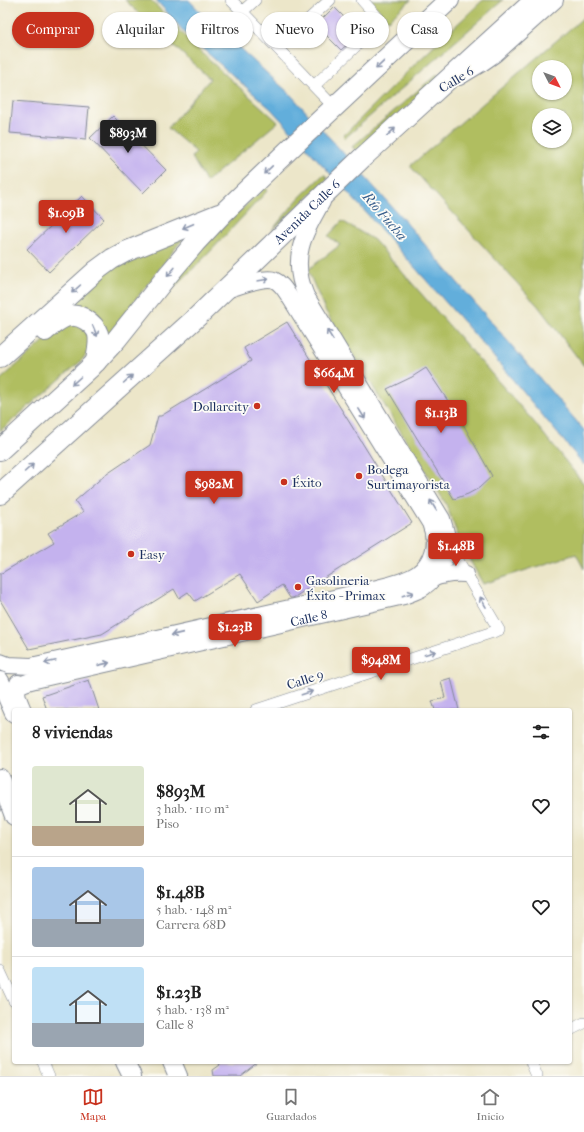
<!DOCTYPE html>
<html lang="es">
<meta charset="utf-8">
<style>
:root{--surface:#fff;--page:#f6f6f6;--text:#222;--muted:#767676;--line:#e0e0e0;--accent:#c8321e}
body{margin:0;font-family:"IM FELL French Canon",serif;background:var(--page);color:var(--text);height:100vh;display:flex;flex-direction:column;font-size:15px;white-space:nowrap}
*{box-sizing:border-box;margin:0}
p{font-size:13px;color:var(--muted)}
.icon{flex:none;width:22px;height:22px;fill:none;stroke:currentColor;stroke-width:2;stroke-linecap:round;stroke-linejoin:round}
.map{position:relative;flex:1;overflow:hidden}
.panel{position:absolute;left:12px;top:708px;width:560px;height:356px;display:flex;flex-direction:column;background:var(--surface);border-radius:4px;box-shadow:0 1px 3px #0004}
.panel>*{flex:none}
.hud{position:absolute;left:12px;top:12px;width:560px;height:36px;display:flex;gap:8px}
.needle{width:26px;rotate:132deg}
.fabs{position:absolute;left:532px;top:60px;display:grid;gap:8px}
.fabs a{display:grid;place-items:center;width:40px;height:40px;border-radius:50%;background:var(--surface);box-shadow:0 1px 3px #0004;font-size:20px}
.price{position:absolute;translate:-50% -34px;padding:0 9px;border-radius:4px;background:var(--accent);color:#fff;font-size:13px;line-height:26px;filter:drop-shadow(0 1px 2px #0008)}
.price::after{content:'';position:absolute;left:50%;top:24px;width:12px;height:9px;margin-left:-6px;background:inherit;clip-path:polygon(0 0,100% 0,50% 100%)}
.price.active{background:#222;color:#fff}
ul{padding:0;list-style:none}
li{display:flex;align-items:center;gap:12px;height:100px;padding:0 20px}
li+li{border-top:1px solid var(--line)}
li span{display:grid;place-items:center;flex:none;width:112px;height:80px;border-radius:4px;color:#555}
li>.icon{margin-inline-start:auto}
span .icon{width:48px;height:48px;fill:#fffc;stroke-width:1}
li b{font-size:17px}
h2{display:flex;justify-content:space-between;align-items:center;height:48px;padding:0 20px;font-size:17px}
.pill{padding:0 14px;border-radius:18px;background:var(--surface);box-shadow:0 1px 3px #0004;font-size:14px;line-height:36px}
.pill.active{background:var(--accent);color:#fff}
.menu{display:flex;justify-content:space-around;align-items:center;height:56px;border-top:1px solid var(--line);background:var(--surface);font-size:11px;color:var(--muted)}
.menu a{display:grid;justify-items:center;gap:2px}
.menu .active{color:var(--accent)}
.map>svg:first-child{display:block}
.green{fill:#b0be60;stroke:#66765f;fill-rule:evenodd}
.water{fill:#62aedb;stroke:#3e6e9c}
.building{fill:#c4b2ee}
.lines{fill:none;stroke-linecap:round;stroke-linejoin:round}
.street-casing{stroke:#848a94;stroke-width:12}
.secondary-casing{stroke:#848a94;stroke-width:18}
.primary-casing{stroke:#848a94;stroke-width:20}
.highway-casing{stroke:#848a94;stroke-width:22}
.street{stroke:#fff;stroke-width:11}
.secondary{stroke:#fff;stroke-width:16}
.primary{stroke:#fff;stroke-width:18}
.highway{stroke:#fff;stroke-width:20}
.oneway{stroke:#8d97ae}
.poi-dot{fill:#c8321e;stroke:#fdfcf7;stroke-width:1.5}
.labels{text-anchor:middle;stroke-width:3.5;stroke-linejoin:round;paint-order:stroke}
.street-label{font-size:13px;fill:#1b2f5e;stroke:#fdfcf7}
.poi-label{font-size:13px;fill:#1b2f5e;stroke:#fdfcf7;text-anchor:start}
.water-label{font-size:14px;font-style:italic;fill:#345b8a;stroke:#fdfcf7}
</style>
<div class="map">
<svg width="584" height="1076" viewBox="0 0 584 1076">
<rect width="100%" height="100%" fill="#fdfcf7"/>
<filter id="ink" filterUnits="userSpaceOnUse"><feTurbulence type="fractalNoise" baseFrequency=".025" numOctaves="2"/><feDisplacementMap in="SourceGraphic" scale="8" xChannelSelector="R" yChannelSelector="G"/><feConvolveMatrix kernelMatrix="1 2 1 2 8 2 1 2 1" color-interpolation-filters="sRGB"/></filter>
<filter id="wash" filterUnits="userSpaceOnUse"><feTurbulence type="fractalNoise" baseFrequency=".012" numOctaves="4" result="noise"/><feDisplacementMap in="SourceGraphic" scale="16" xChannelSelector="R" yChannelSelector="G"/><feGaussianBlur stdDeviation="0.9" result="paint"/><feColorMatrix in="noise" values="0 0 0 0 0 0 0 0 0 0 0 0 0 0 0 0 0 1.4 0 .05"/><feComposite in="paint" operator="in"/></filter>
<g filter="url(#wash)">
<rect width="100%" height="100%" fill="#ece6c9"/>
<!-- green -->
<path class="green" d="M125,0h26l32,34 25,25 70,63 -72,60 -14,-25 4,-5 -28,-24 42,-49 -70,-64z
M370,0h41l-23,20z
M483,0h20l-158,138 -2,-2 67,-67z
M584,17v349l-46,-60 -128,-140zM539,67h26v26h-26zM539,115h26v26h-26z
M437,74l2,3 -81,75 -6,-5z
M324,174l4,5 -56,51 28,-33z
M264,188l3,1v2l-59,63 -50,49 20,-34z
M342,221l32,19 160,182 50,62v85l-8,-15 -93,30 -22,-40 -15,-40 -121,-194 -16,-37 -1,-3 2,-2 30,-23 -12,-9z
M188,232l-82,106 -37,-29 45,-44z
M70,322l22,11 -1,16 -11,13 -80,69v-51l61,-54z"/>
<!-- water -->
<path class="water" d="M156,0h33l13,14 88,80 113,125 181,211v35l-102,-122 -121,-136 -90,-98 -83,-73z"/>
<g id="blocks">
<!-- building -->
<path class="building" d="M334,7l26,26 -19,17 -25,-25z
M13,101l76,6 -3,32 -76,-6z
M113,116l53,54 -23,23 -53,-55z
M82,196l22,23 -55,53 -22,-23z
M287,322l125,201 -119,75h-3l-8,-13 -24,16 -18,-27 -45,27 -7,-9 -9,6 -5,-9 -72,45 -73,15 -29,-49v-26l54,-32 -6,-9 35,-21 -8,-11 29,-25 46,-31 8,-29h3l90,-55 -7,-13z
M426,368l36,54 30,54 -13,12 -11,6 -14,5 -67,-110 25,-12z
M451,678l8,32h-24l-3,-9 13,-3 -4,-17z
M89,680l10,30h-52l-5,-14z
M219,1062h39l-18,14h-26l-1,-6 7,-5z"/>
</g>
</g>
<g filter="url(#ink)">
<use href="#blocks" fill-opacity="0" stroke="#848a94" stroke-width="1"/>
<g class="lines">
<defs>
<path id="street" d="M231,0l103,107
M242,12l13,-12
M277,48l53,-48
M314,86l65,-62 2,-3 -2,-2 -17,-19
M256,710l243,-80 -53,-90
M0,971l14,30
M570,1030l14,-7
M43,1062l6,14
M531,1062l6,14"/>
<g id="secondary">
<path d="M459,77l23,-14 13,-9 60,-54"/>
<path d="M432,579c11,-5 22,-6 34,-5"/>
<path d="M0,662l8,3 23,1c97,-21 193,-43 290,-65 18,-4 37,-9 56,-13 13,-3 28,-6 40,-14 16,-12 21,-32 13,-51l-141,-227c-4,-6 -8,-13 -15,-16 -9,-4 -38,7 -48,10"/>
<path d="M18,683c-3,10 1,18 5,27"/>
<path id="s1" d="M9,702c7,-16 9,-18 26,-22l369,-84c7,-3 14,-5 20,-9 14,-10 24,-30 23,-47 0,-7 -3,-14 -5,-21l-136,-223c-16,-37 -3,-62 16,-94"/>
</g>
<path id="primary" d="M0,681l14,32
M0,778l14,38
M125,1062l7,14
M172,1062l6,14"/>
<g id="highway">
<path d="M45,331c12,-10 25,-22 41,-11 5,3 10,8 12,14 2,9 -1,19 -2,28"/>
<path d="M0,357l97,-87 15,-11 13,-7 94,-38"/>
<path d="M0,450l91,-83 25,-27 52,-65 27,-32 29,-31 72,-69 153,-143"/>
<path id="s2" d="M0,494l198,-178 164,-158 173,-158"/>
</g>
</defs>
<!-- street casing -->
<use href="#street" class="street-casing"/>
<!-- secondary casing -->
<use href="#secondary" class="secondary-casing"/>
<!-- primary casing -->
<use href="#primary" class="primary-casing"/>
<!-- highway casing -->
<use href="#highway" class="highway-casing"/>
<!-- street -->
<use href="#street" class="street"/>
<!-- secondary -->
<use href="#secondary" class="secondary"/>
<!-- primary -->
<use href="#primary" class="primary"/>
<!-- highway -->
<use href="#highway" class="highway"/>
</g>
<!-- one-way arrows -->
<defs><path id="oneway-shaft" d="M-6 0H5M1.5-3L5.5 0L1.5 3" fill="none" stroke-width="1.6" stroke-linecap="round" stroke-linejoin="round"/></defs>
<g class="oneway">
<use href="#oneway-shaft" transform="translate(380 65) rotate(137)"/>
<use href="#oneway-shaft" transform="translate(391 132) rotate(-43)"/>
<use href="#oneway-shaft" transform="translate(268 170) rotate(136)"/>
<use href="#oneway-shaft" transform="translate(188 226) rotate(157)"/>
<use href="#oneway-shaft" transform="translate(171 272) rotate(130)"/>
<use href="#oneway-shaft" transform="translate(263 280) rotate(-9)"/>
<use href="#oneway-shaft" transform="translate(76 289) rotate(138)"/>
<use href="#oneway-shaft" transform="translate(95 331) rotate(67)"/>
<use href="#oneway-shaft" transform="translate(330 335) rotate(-122)"/>
<use href="#oneway-shaft" transform="translate(128 379) rotate(-42)"/>
<use href="#oneway-shaft" transform="translate(76 381) rotate(138)"/>
<use href="#oneway-shaft" transform="translate(362 414) rotate(58)"/>
<use href="#oneway-shaft" transform="translate(29 468) rotate(-42)"/>
<use href="#oneway-shaft" transform="translate(433 505) rotate(-121)"/>
<use href="#oneway-shaft" transform="translate(408 594) rotate(-18)"/>
<use href="#oneway-shaft" transform="translate(483 602) rotate(-120)"/>
<use href="#oneway-shaft" transform="translate(177 634) rotate(167)"/>
<use href="#oneway-shaft" transform="translate(430 653) rotate(-18)"/>
<use href="#oneway-shaft" transform="translate(50 662) rotate(168)"/>
<use href="#oneway-shaft" transform="translate(104 664) rotate(-13)"/>
<use href="#oneway-shaft" transform="translate(307 693) rotate(-18)"/>
</g>
</g>
<!-- markers -->
<g class="poi-dot">
<circle cx="257" cy="406" r="4"/>
<circle cx="359" cy="476" r="4"/>
<circle cx="284" cy="482" r="4"/>
<circle cx="131" cy="554" r="4"/>
<circle cx="298" cy="587" r="4"/>
</g>
<g class="labels">
<!-- street labels -->
<g class="street-label">
<text transform="translate(456 79) rotate(-31)" y="5">Calle 6</text>
<text dy="5" stroke="none"><textPath href="#s2" startOffset="417">Avenida Calle 6</textPath></text>
<text dy="5" stroke="none"><textPath href="#s1" startOffset="317">Calle 8</textPath></text>
<text transform="translate(305 679) rotate(-18)" y="5">Calle 9</text>
</g>
<!-- poi labels -->
<g class="poi-label">
<text x="249" y="411" text-anchor="end">Dollarcity</text>
<text x="367" y="474">Bodega<tspan x="367" dy="15">Surtimayorista</tspan></text>
<text x="292" y="487">Éxito</text>
<text x="139" y="559">Easy</text>
<text x="306" y="585">Gasolineria<tspan x="306" dy="15">Éxito - Primax</tspan></text>
</g>
<!-- water labels -->
<g class="water-label">
<text transform="translate(385 216) rotate(49)" y="5">Río Fucha</text>
</g>
</g>
</svg>
<div class="fabs">
<a><svg class="needle" viewBox="-14 -14 28 28"><path d="M0-13l5 13h-10z" fill="#e53935"/><path d="M0 13l5-13h-10z" fill="#767676"/></svg></a>
<a><svg class="icon" aria-label="layers" viewBox="0 0 24 24"><path d="M12 4l9 5-9 5-9-5zM3 14l9 5 9-5"/></svg></a>
</div>
<b class="price active" style="left:128px;top:154px">$893M</b>
<b class="price" style="left:66px;top:234px">$1.09B</b>
<b class="price" style="left:334px;top:394px">$664M</b>
<b class="price" style="left:441px;top:434px">$1.13B</b>
<b class="price" style="left:214px;top:505px">$982M</b>
<b class="price" style="left:456px;top:567px">$1.48B</b>
<b class="price" style="left:235px;top:648px">$1.23B</b>
<b class="price" style="left:381px;top:681px">$948M</b>
<div class="hud">
<a class="pill active">Comprar</a>
<a class="pill">Alquilar</a>
<a class="pill">Filtros</a>
<a class="pill">Nuevo</a>
<a class="pill">Piso</a>
<a class="pill">Casa</a>
</div>
<section class="panel">
<h2>8 viviendas<svg class="icon" aria-label="filters" viewBox="0 0 24 24"><path d="M4 7h16M4 17h16"/><circle cx="9" cy="7" r="2"/><circle cx="15" cy="17" r="2"/></svg></h2>
<ul>
<li><span style="background:linear-gradient(#dfe7d0 75%,#b9a48a 0)"><svg class="icon" aria-label="home" viewBox="0 0 24 24"><path d="M3 11l9-7 9 7M6 9v11h12V9"/></svg></span><div><b>$893M</b><p>3 hab. · 110 m²</p><p>Piso</p></div><svg class="icon" aria-label="heart" viewBox="0 0 24 24"><path d="M12 20l-8-8c-3-5 5-10 8-4 3-6 11-1 8 4z"/></svg></li>
<li><span style="background:linear-gradient(#a9c7e8 65%,#9aa5b1 0)"><svg class="icon" aria-label="home" viewBox="0 0 24 24"><path d="M3 11l9-7 9 7M6 9v11h12V9"/></svg></span><div><b>$1.48B</b><p>5 hab. · 148 m²</p><p>Carrera 68D</p></div><svg class="icon" aria-label="heart" viewBox="0 0 24 24"><path d="M12 20l-8-8c-3-5 5-10 8-4 3-6 11-1 8 4z"/></svg></li>
<li><span style="background:linear-gradient(#bfe0f5 70%,#9aa5b1 0)"><svg class="icon" aria-label="home" viewBox="0 0 24 24"><path d="M3 11l9-7 9 7M6 9v11h12V9"/></svg></span><div><b>$1.23B</b><p>5 hab. · 138 m²</p><p>Calle 8</p></div><svg class="icon" aria-label="heart" viewBox="0 0 24 24"><path d="M12 20l-8-8c-3-5 5-10 8-4 3-6 11-1 8 4z"/></svg></li>
</ul>
</section>
</div>
<nav class="menu">
<a class="active"><svg class="icon" aria-label="map" viewBox="0 0 24 24"><path d="M3 6l6-2 6 2 6-2v14l-6 2-6-2-6 2zM9 4v14M15 6v14"/></svg>Mapa</a>
<a><svg class="icon" aria-label="saved" viewBox="0 0 24 24"><path d="M7 4h10v16l-5-4-5 4z"/></svg>Guardados</a>
<a><svg class="icon" aria-label="home" viewBox="0 0 24 24"><path d="M3 11l9-7 9 7M6 9v11h12V9"/></svg>Inicio</a>
</nav>
